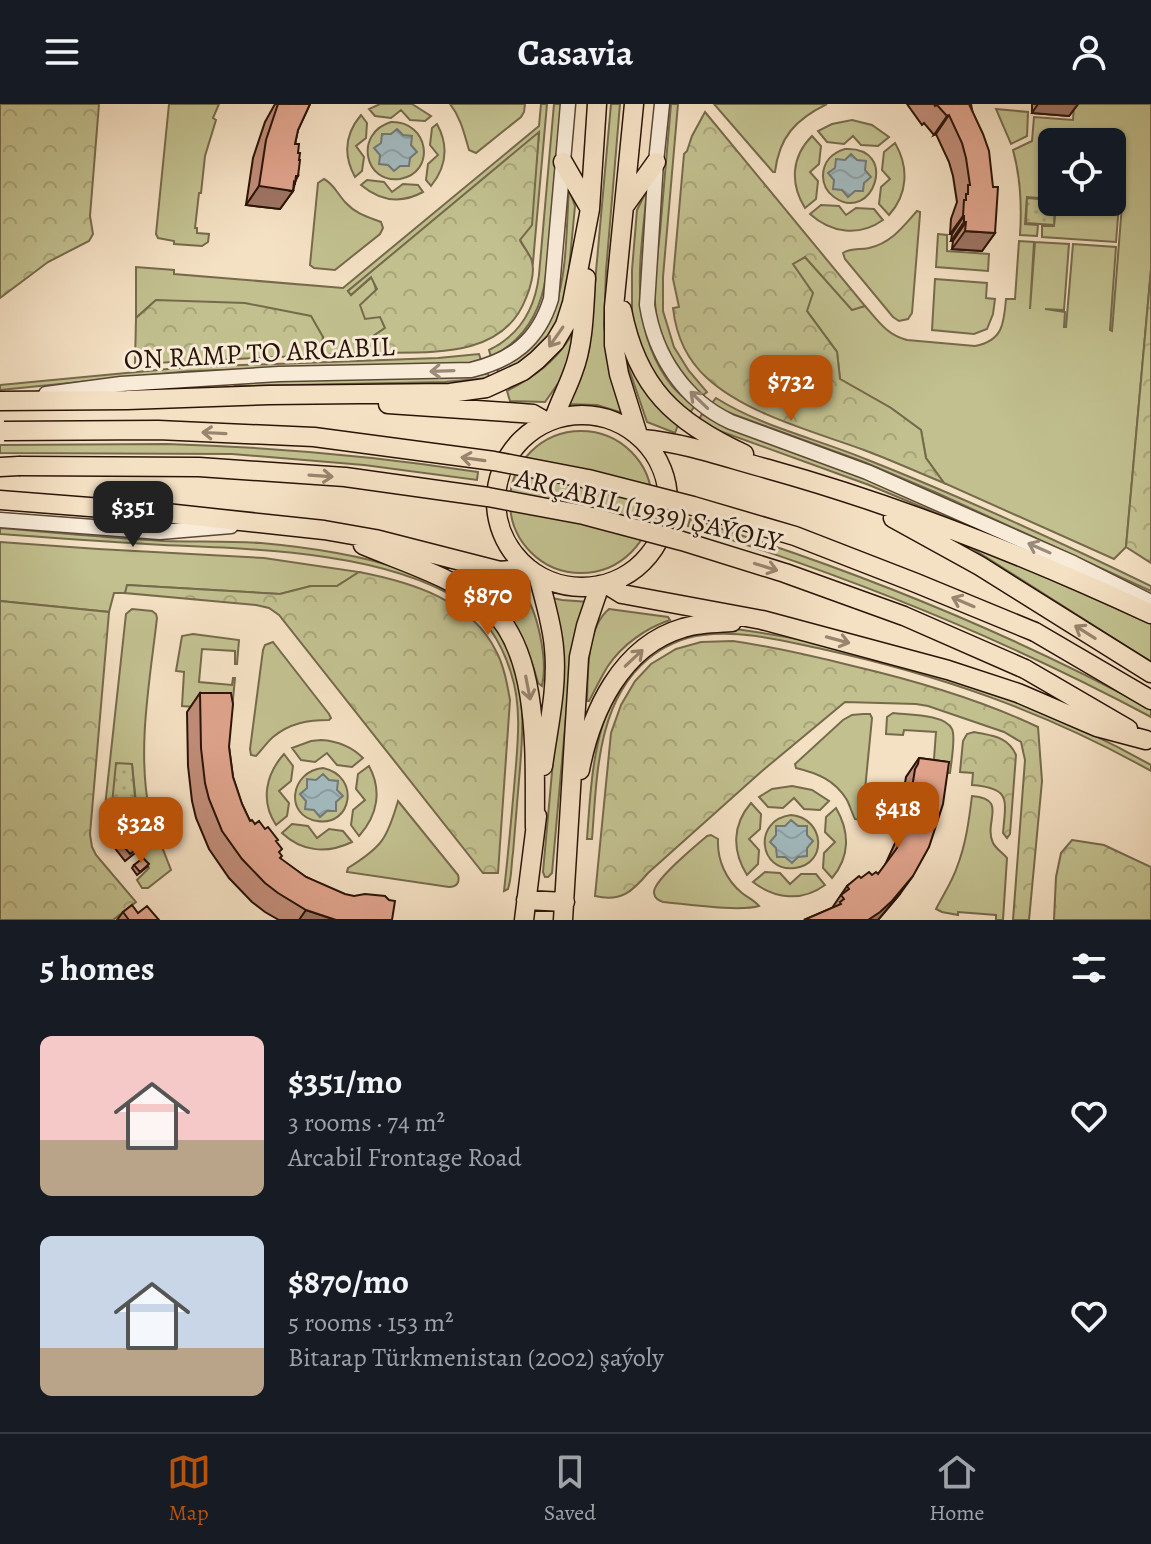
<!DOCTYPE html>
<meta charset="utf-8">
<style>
:root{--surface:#171b24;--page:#20242c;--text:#f1f3f6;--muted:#9ea1a6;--line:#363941;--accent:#b45309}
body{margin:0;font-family:Alegreya,serif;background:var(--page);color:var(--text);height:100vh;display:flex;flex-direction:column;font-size:30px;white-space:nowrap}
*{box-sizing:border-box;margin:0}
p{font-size:26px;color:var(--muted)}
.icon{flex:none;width:44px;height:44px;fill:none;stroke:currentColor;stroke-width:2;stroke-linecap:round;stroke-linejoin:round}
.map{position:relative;height:816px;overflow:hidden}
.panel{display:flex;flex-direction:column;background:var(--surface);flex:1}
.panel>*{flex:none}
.fabs{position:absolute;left:1038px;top:24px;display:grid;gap:16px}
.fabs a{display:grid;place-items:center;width:88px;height:88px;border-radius:12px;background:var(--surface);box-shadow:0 2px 6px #0004;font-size:40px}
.price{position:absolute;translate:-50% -68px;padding:0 18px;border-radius:16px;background:var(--accent);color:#fff;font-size:26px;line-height:52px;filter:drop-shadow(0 2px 4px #0008)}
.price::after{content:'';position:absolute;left:50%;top:48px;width:24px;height:18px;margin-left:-12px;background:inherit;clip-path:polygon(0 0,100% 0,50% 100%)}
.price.active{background:#222;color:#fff}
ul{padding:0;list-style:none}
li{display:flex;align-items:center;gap:24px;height:200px;padding:0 40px}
li span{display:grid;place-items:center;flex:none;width:224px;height:160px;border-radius:12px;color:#555}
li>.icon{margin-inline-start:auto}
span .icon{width:96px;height:96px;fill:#fffc;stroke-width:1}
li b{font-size:34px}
h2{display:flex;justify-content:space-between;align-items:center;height:96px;padding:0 40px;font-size:34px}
header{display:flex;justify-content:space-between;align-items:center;height:104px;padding:0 40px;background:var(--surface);font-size:36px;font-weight:600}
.tabs{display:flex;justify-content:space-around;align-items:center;height:112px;border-top:2px solid var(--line);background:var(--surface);font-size:22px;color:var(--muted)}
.tabs a{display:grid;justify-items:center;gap:4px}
.tabs .active{color:var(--accent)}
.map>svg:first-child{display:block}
.green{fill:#c2c08f;stroke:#766a4c;stroke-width:2}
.forest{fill:url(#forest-crowns);stroke:#766a4c;stroke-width:2}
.park{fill:url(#park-dots);stroke:#766a4c;stroke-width:2}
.water{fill:url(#water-waves);stroke:#727876;stroke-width:2}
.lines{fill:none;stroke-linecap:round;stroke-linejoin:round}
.minor-casing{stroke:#5c4737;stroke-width:17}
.major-casing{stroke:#2a1408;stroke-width:21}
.minor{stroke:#f8ebd8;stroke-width:14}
.major{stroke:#f4e0c3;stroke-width:18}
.major-bridge-casing{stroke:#2a1408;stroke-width:21;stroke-linecap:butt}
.major-bridge{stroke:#f4e0c3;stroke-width:18}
.wall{fill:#c18d79;stroke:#2a1408;stroke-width:2}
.shaded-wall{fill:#9d7363;stroke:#2a1408;stroke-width:2}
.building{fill:#e0a48d;stroke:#2a1408;stroke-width:2}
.oneway{stroke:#99846f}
.oneway2{stroke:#9b8a7a}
.labels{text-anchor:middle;stroke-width:6;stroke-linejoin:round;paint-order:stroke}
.street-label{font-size:28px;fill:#2a1408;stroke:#f8ebd8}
</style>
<header><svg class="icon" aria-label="menu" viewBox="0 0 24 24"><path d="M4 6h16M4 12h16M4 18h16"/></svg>Casavia<svg class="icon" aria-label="person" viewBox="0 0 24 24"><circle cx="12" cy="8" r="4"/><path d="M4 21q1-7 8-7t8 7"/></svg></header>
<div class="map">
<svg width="1151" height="816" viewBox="0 0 1151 816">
<defs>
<pattern id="forest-crowns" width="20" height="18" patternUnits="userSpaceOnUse" patternTransform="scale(2)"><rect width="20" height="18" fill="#c2c08f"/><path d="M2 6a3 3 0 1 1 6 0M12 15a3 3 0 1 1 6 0" fill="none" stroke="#a7a47a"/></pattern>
<pattern id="park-dots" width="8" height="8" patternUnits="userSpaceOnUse" patternTransform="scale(2)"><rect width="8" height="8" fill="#c2c08f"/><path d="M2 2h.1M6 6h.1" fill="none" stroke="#a7a47a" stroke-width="1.8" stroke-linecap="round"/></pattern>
<pattern id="water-waves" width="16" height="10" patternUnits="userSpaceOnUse" patternTransform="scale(2)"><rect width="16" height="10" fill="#a2babf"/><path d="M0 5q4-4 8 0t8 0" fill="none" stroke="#8c9fa3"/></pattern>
</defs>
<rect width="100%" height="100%" fill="#f4e0c3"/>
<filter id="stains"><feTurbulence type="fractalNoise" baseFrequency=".0025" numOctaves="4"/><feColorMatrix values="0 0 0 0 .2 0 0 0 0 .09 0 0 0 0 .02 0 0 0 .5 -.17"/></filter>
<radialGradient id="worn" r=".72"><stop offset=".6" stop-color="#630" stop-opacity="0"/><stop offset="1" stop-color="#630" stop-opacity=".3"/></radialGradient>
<!-- green -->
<path class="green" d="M169,0h50l-6,14 3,2 -11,36 -4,37h-2l-4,35h2v5l12,1 -1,8 -6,4 -28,-2v-3l-16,-3 -2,-4z
M380,0h32l19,12 -6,5 -15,-1 -9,-10 -10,8 -16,-2 -6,-7z
M450,0h75l-1,8 -3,5 -45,36 -7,-3c-5,-17 -8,-32 -19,-46z
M541,0h6l-14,158 -13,-22 14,-53 5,-53 -191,157 3,4 21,-18c7,17 6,34 13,51l-22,15 6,10 -50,2 4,-18 -167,-37 -20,18v-51l38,3v4l169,14 196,-162z
M554,0h7l-15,172c-5,36 -21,64 -55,81l-2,-7c31,-15 46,-41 50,-75z
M611,0h9l-14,167 -2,55 4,26 18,62 -29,-9 -31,-1c11,-18 18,-34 23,-54z
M671,0h7l-15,173v34l11,36 15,24 18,21 -5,4c-19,-21 -36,-43 -44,-72 -7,-30 -1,-62 2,-92 4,-42 7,-85 11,-128z
M714,0h113c-31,15 -48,33 -52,68h-2z
M1074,0h77v165l-25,278 -12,12 -170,-76 -18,-25 -5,-28 -30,-22 -51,-29 -3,-27 -30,-41 -15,-47 13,-7 47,52 13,-3c13,15 22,29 42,34l68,6c28,-5 29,-23 31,-47h9l4,-58 15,1 -4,67 5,-67 34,2 -5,66 -19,-1 20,3 -1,15h2l7,-83 43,3 -6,83 2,1 10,-126 -15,-1 12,1 -3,37 -74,-5v-11h12l2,-24h56v-60h-60v57l-25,-2 -2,27 13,1 -1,11 -17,-1c2,-30 1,-56 -7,-85l19,-9 2,-24 39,3z
M996,5l32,3 -1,24 -16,8z
M361,11l6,8 -1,15 -10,8 8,11 -2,14 -7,6c-12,-22 -10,-43 6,-62z
M852,16l20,5 17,12 -11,9 -17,-1 -8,-9 -9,8 -17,-2 -9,-11 14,-7z
M391,18c39,-1 45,51 9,57 -36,5 -46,-46 -9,-57z
M437,20c12,22 10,42 -6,62l-5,-6 2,-16 10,-9 -8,-10 2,-17z
M812,32l9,10 -2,18 -9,8 8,9 -2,18 -11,9c-15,-24 -14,-51 7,-72z
M895,39c14,24 13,51 -6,72l-10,-11 2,-17 9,-8 -8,-9 2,-18z
M845,45c55,-3 28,76 -11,48 -7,-5 -11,-13 -11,-21 0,-14 9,-23 22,-27z
M324,75c10,5 14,16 22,24 10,11 22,14 35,19l2,6 -3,6 -45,36 -21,-2 -4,-3 8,-82z
M367,76l17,2 8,10 11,-8 15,1 5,7c-22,12 -43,9 -62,-7z
M569,85l6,17 -9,95 -15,34 -18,20 -34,20 -2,-6c75,-31 67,-112 72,-180z
M647,86c-6,68 -21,137 25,196 6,7 15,14 22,21l-5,7 -22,-21 -14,-18 -11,-23 -10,-34v-48l5,-60z
M821,101l18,1 7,9 10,-7 18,1 9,11c-24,17 -52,13 -73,-6z
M917,107l3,1v2l-8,99 -4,6 -9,2 -6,-4 -48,-58 -2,-6c8,-5 16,-3 26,-5 22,-5 34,-21 48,-37z
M938,130l9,1v16l42,3 -1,17 -52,-4z
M935,175l52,4 -1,15 9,1 -2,15 -6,15 -13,5 -42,-4z
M571,232l4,1 -11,38 -19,27 -35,-1 -3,-10c27,-14 48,-29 64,-55z
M479,250l2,6 -11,3 -280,8 -190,19v-5l189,-18 249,-9z
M631,261l47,60 -3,8 -28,-11 -19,-56z
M488,269l1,5 -44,4 -207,4 -3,-1 3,-3 238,-6z
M716,294c46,29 102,41 152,62 96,38 190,81 283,126v5l-214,-98 -73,-31 -137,-50 -15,-9z
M702,310l17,10 22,9 130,46 254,113 -256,-107 -152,-55 -19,-9z
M510 398a71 71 0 1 1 142 0a71 71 0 1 1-142 0Z
M167,340c105,3 208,12 311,28l-1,8 -113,-15 -132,-11 -232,-1v-8z
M690,415c160,49 314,111 461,190v8c-148,-79 -302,-141 -463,-191z
M0,424c55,5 109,10 164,13 32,1 65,0 97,2 78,7 210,26 247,105 19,42 15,88 11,132 -2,24 -4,49 -6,73 -2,12 -1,24 -5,36l-4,2c4,-35 7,-69 10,-103 3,-38 9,-79 -3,-115 -9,-29 -25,-56 -51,-73 -79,-49 -206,-51 -296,-55 -55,-3 -109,-7 -164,-11z
M0,438l98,7 166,9 95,14 -22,14h-26l-31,8 -152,-9 -3,8h-11l-5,19 -109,-11z
M962,438l25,9 164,73v38z
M470,472l51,13c17,20 27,72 21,97l-4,-3c-14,-52 -26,-70 -67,-104z
M547,493l15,3 27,2 -17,47 -20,224 -4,4h-3l-2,-5 18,-200z
M132,505l20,2 4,3 1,4c-7,61 -20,130 -8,191l-12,4 -5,-49 -21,60 26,-4v-2l13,-2 21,54 -23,18h-6l-5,-8 12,-12 -29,-34 -12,7 -3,-1 -3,-6 24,-220z
M609,505l59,8 2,3c-24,8 -48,25 -62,46 -7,11 -13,24 -19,35h-2c1,-28 -1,-73 22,-92z
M735,525c143,19 290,65 416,136v6c-105,-59 -211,-96 -329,-122 -39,-8 -79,-19 -119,-14 -20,2 -41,12 -55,24 -52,43 -51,120 -56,180h-5c5,-69 7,-151 72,-192 11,-7 26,-14 39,-16 12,-2 25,-1 37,-2z
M193,530l46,6 -2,24h-2v-13l-33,-2 -3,33 33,3 1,-7h2l-3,32 -50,-4 2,-34 -8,-1 6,-35z
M273,538l56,72 2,4 -2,2c-21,0 -39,3 -56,17 -6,5 -11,13 -17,19l-5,-1 -1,-6 13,-99 2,-5z
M893,609c15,2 52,1 59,16 4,8 -1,34 -2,44l-17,-1 3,-40 -32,-2 -1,5 -17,-1 1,-17z
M863,610h7l2,4 -9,92 -2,8 -2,2 -4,-1c-3,-6 -5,-13 -8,-19 -12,-20 -30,-27 -51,-32l-1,-4 48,-44 9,-5z
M321,636c17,1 30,6 42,18l-11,9 -15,-2 -10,-12 -12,9 -14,-2 -9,-12 19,-7z
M284,650l9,12 -2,15 -12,10 10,12 -2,13 -11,9c-16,-24 -10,-51 8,-71z
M369,662c13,24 9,49 -10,70l-8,-11 2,-15 12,-10 -9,-11 2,-15z
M323,664c38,8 29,59 -6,53 -33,-5 -27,-50 6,-53z
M792,682l20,4 17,11 -9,9 -16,-1 -10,-11 -11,10 -15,-1 -9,-10 13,-8z
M972,692c37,3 11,26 21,47 3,6 10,10 14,15l-4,62h-7v-5l-38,-3v3l-16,-3 -6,-3c7,-14 16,-27 21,-42 9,-23 12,-47 15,-71z
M398,697l60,74c2,7 -1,12 -9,12l-102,-15 1,-4c34,-21 39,-29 50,-67z
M751,699l10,11 -1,15 -11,10 10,11 -1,14 -11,11c-15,-24 -15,-50 4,-72z
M836,704c14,24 14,49 -4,70l-9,-10 1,-15 11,-11 -10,-10 1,-15z
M791,711c34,3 37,49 4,53 -36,5 -43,-48 -4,-53z
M292,720l16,2 9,12 12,-9 14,2 9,11c-25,12 -50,10 -70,-9z
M711,731l7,4c-1,21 8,41 24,54 6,5 12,7 17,13 -20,6 -73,-2 -96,-4 -5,-2 -8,-3 -9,-9 -2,-12 43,-48 53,-57z
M765,768l15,1 10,11 11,-10h15l9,11c-23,17 -50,14 -72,-3z"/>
<!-- forest -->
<path class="forest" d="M0,0h99l-9,112 3,18 -4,7 -41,21 -48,36z
M705,8l160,194 -13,4 -47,-53 -12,7 20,29 -6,18 30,41 3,27 51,29 30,22 5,28 18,25c-27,-11 -53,-23 -80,-33 -49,-18 -118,-36 -157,-72 -21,-19 -31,-43 -34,-70l6,-1 -6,-28 11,-125 3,-3 5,-15z
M539,28l-7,93 -12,15c3,7 11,15 12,22 3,10 -2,27 -6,36 -24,64 -103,53 -157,55l-6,-10 22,-15 -5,-11 -15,2 -5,-14 17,-16 -6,-12 -20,18 -3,-4z
M1151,165v294l-25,-16z
M156,196l89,3 66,13 12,21 -4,18 -184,9 1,-46z
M359,468c52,10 112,28 137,79 8,15 11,32 14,49l-12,173h-15l-204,-258 -10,-7 -13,-3 -131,-12 2,-8 153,9 31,-8h26z
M0,497l109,11 -19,222 2,13 4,8 40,47 -23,18h-113z
M733,537c41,6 80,15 120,25 64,15 126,33 185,61l4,54 -13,139h-16l12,-160 -4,-18 -17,-10 -76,-26 -12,-2 -71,-2 -83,69 -114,102c-16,19 -27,29 -53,23l16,-163 10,-28 14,-24 16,-17 25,-15 25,-7z
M974,628c18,4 34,4 42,23l-6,79 -3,4 -4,-5c3,-34 8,-45 -31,-48l1,-12 -13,-1 3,-31 4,-7z
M1072,736l32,5 47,22v53h-97l2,-43 5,-24z"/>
<!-- park -->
<path class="park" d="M1027,94l25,2v2h3l-1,23 -28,-2z
M116,659l16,1 5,56 -27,5z"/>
<!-- water -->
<path class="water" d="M397,25l6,6 9,1 -1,9 6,7 -7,6 -1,8h-9l-6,5 -6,-6 -9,-1 1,-9 -6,-7 7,-5 1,-9h9z
M851,50l6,6 9,1 -1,9 6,7 -7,6 -1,8h-8l-7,6 -6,-7 -9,-1 1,-9 -6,-7 7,-5 1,-9 9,1z
M323,670l6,6 9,1 -1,9 6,6 -7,6v9h-9l-7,6 -6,-7 -9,-1 1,-8 -6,-7 7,-6v-9l9,1z
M791,716l7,6h9v9l6,6 -6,7v8l-9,1 -6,6 -7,-6h-8l-1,-9 -6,-6 6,-7v-9h9z"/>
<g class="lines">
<defs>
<path id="minor" d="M662,0l-6,58 -9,143c8,51 37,95 84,117l136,50 206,91 78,39
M46,290l75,-10 158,-10 192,-4c41,-10 67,-29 80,-71l17,-195
M0,416l160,12 71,-6"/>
<path id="major" d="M634,0l-20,203v38l5,29 19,61
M626,100l30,-42
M590,105l7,-105
M622,206c15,78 53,112 122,144
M0,297l127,-1 142,-5 181,-2 36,-5 37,-17 14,-11 18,-18 10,-17 7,-22 18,-94 -27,-47
M388,300l133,9 12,1 14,8
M496 397a86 86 0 1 1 172 0a86 86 0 1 1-172 0Z
M554,315c5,-16 13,-30 19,-47 11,-28 11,-63 13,-94
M643,335c43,4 84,19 125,30 133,37 258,87 383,145
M0,363l19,-1
M0,396l166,13 158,17 51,9 125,32 28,-3
M893,414l87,48 171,107
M363,441c40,17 93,33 126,62 53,47 45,155 46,221
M538,471c6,24 14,48 16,73 4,39 -6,80 -11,118
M606,480l16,10 140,26 186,50 70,23 79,34 49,13
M1035,528l116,68
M1025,565l103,60
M580,666c11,-58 41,-124 103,-142 15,-5 33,-5 49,-6
M526,796l39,2
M524,816l13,-104
M563,816l16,-263 7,-31 14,-41"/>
</defs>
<!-- minor casing -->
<use href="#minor" class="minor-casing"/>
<!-- major casing -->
<use href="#major" class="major-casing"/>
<!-- minor -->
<use href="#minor" class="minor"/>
<!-- major -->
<use href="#major" class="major"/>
<defs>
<path id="major-bridge" d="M4,327l154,-1 156,7 180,24 94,18 105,27 102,30 121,47 119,49
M19,362l180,1 146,10 143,20 96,18 98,26 103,32 119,43 121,53"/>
</defs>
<!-- major-bridge casing -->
<use href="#major-bridge" class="major-bridge-casing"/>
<!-- major-bridge -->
<use href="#major-bridge" class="major-bridge"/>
</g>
<!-- wall -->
<path class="wall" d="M275,0h35l-12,26 -3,14 1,35 -3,12 -13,18 -34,-4 7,-47 12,-36z
M907,0h64l24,129 -13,18 -30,-2 1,-8h-2l1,-7h-2l1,-15 6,-17 -4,-26 -4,-14 -13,-28 -2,1 -10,-12 -2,2z
M1032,0h46l-9,12 -37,-3z
M200,589l29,54 4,30 9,27 8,17 26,21 4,17 26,18 86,43h-113l-14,-8 -13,-10 -23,-24 -20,-29 -13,-31 -4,-17 -4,-35 -1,-54z
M919,654l30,4 -49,132 -22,26h-74l28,-12 15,-22 14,-8 17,-4 7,-9 11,-24 5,-23 -2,-11 3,-20 3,-4 1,-6z
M118,736l21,7 -4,6 -10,8 -11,-14z
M134,761l13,2 -10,8 -5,-7z
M123,808l15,1 21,7h-42z"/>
<!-- shaded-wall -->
<path class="shaded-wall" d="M1038,0h40l-9,12 -37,-3z
M949,11l-13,19 -2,1 13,-19z
M298,72l-8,15h3l-13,18 -34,-4 13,-19z
M963,112h1l-12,18h-2z
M964,118h2l-13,19h-2z
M965,127l30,2 -13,18 -30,-2z
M913,772l-13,18 -22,26h-10z
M306,806l30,10h-37z"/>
<!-- building -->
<path class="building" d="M278,0h32l-12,26 -3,14h4l-1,9h2l-1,7h1l-2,16h-2l-1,7 -1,-1 -1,9 -34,-5 7,-46z
M934,0h35l14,30 6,17 4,36h5l-3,46 -30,-2 1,-9h-2v-6h-1l1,-16h2v-6h2v-9h2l-4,-27 -4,-15 -13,-28 -2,1 -10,-11 -2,1z
M200,589h31l2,11 -4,43 4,30 9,27 8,17 2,-1 3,4 4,-3 6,8 3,-2 10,13 -2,1 6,8 -3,3 3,4 -2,2 26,19 39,17 9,2 11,-2 20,2 4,4 6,1 -3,19h-56l-30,-10 -28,-17 -13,-10 -23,-24 -20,-28 -13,-32 -4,-16 -4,-35z
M919,654l30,4 -6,42 -14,43 -16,29 -21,25 -12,11 -12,8h-64l37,-16 -1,-2 4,-3 -3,-4 8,-6 -2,-3 12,-10 2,2 8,-6 3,3 4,-3 2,2 19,-26 12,-26 5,-22 -2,-12 3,-19 3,-5z
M127,729l12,14 -9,7 -12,-14z
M143,754l6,6 -9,8 -6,-7z
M132,801l6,8 9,-7 12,14h-30l-6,-8z"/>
<!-- one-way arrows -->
<defs><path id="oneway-shaft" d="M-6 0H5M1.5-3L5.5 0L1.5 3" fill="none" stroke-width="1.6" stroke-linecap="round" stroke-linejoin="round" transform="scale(2)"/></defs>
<g class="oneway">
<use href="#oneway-shaft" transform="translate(556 233) rotate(125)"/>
<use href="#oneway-shaft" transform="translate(214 329) rotate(-177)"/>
<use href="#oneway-shaft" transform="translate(473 355) rotate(-172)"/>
<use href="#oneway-shaft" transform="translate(321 372) rotate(4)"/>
<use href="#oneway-shaft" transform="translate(766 463) rotate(17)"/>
<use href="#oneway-shaft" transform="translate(963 498) rotate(-157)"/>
<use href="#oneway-shaft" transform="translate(1085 528) rotate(-148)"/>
<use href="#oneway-shaft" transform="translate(838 536) rotate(15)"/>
<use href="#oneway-shaft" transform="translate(634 554) rotate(-43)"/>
<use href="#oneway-shaft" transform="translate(528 584) rotate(79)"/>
</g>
<g class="oneway2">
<use href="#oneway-shaft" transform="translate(442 267) rotate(178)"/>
<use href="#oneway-shaft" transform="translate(699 296) rotate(-136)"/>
<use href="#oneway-shaft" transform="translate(1039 444) rotate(-156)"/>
</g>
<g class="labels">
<!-- street labels -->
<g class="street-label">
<text transform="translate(259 248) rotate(-3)" y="10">ON RAMP TO ARCABIL</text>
<text transform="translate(649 405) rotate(14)" y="10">ARÇABIL (1939) ŞAÝOLY</text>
</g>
</g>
<rect width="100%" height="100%" filter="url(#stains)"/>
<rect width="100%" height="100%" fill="url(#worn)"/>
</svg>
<div class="fabs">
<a><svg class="icon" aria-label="locate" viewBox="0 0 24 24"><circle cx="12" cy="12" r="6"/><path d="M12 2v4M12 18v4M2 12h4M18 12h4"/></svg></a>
</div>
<b class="price" style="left:791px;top:319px">$732</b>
<b class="price active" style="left:133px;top:445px">$351</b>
<b class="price" style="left:488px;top:533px">$870</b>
<b class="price" style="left:898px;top:746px">$418</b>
<b class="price" style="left:141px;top:761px">$328</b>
</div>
<section class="panel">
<h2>5 homes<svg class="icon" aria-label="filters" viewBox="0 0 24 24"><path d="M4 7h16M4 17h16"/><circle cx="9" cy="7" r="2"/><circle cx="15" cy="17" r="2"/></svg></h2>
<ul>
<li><span style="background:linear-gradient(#f6c9c9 65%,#b9a48a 0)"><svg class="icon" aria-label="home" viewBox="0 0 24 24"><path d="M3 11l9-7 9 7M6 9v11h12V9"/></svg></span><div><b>$351/mo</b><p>3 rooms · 74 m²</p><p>Arcabil Frontage Road</p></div><svg class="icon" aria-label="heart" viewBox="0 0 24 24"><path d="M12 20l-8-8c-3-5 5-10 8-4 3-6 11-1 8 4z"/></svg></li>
<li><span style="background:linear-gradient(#c9d6e8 70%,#b9a48a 0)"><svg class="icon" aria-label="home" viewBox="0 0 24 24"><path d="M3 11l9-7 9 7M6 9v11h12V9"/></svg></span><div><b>$870/mo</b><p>5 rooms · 153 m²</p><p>Bitarap Türkmenistan (2002) şaýoly</p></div><svg class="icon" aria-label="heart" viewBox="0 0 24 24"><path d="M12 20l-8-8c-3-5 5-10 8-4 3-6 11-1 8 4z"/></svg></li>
</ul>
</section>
<nav class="tabs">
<a class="active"><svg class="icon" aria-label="map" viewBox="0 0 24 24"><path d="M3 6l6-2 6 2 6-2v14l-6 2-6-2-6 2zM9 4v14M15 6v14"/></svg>Map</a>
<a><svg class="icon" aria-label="saved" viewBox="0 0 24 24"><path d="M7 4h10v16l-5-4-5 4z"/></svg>Saved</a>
<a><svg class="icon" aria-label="home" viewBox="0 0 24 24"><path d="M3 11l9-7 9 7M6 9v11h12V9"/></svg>Home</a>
</nav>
